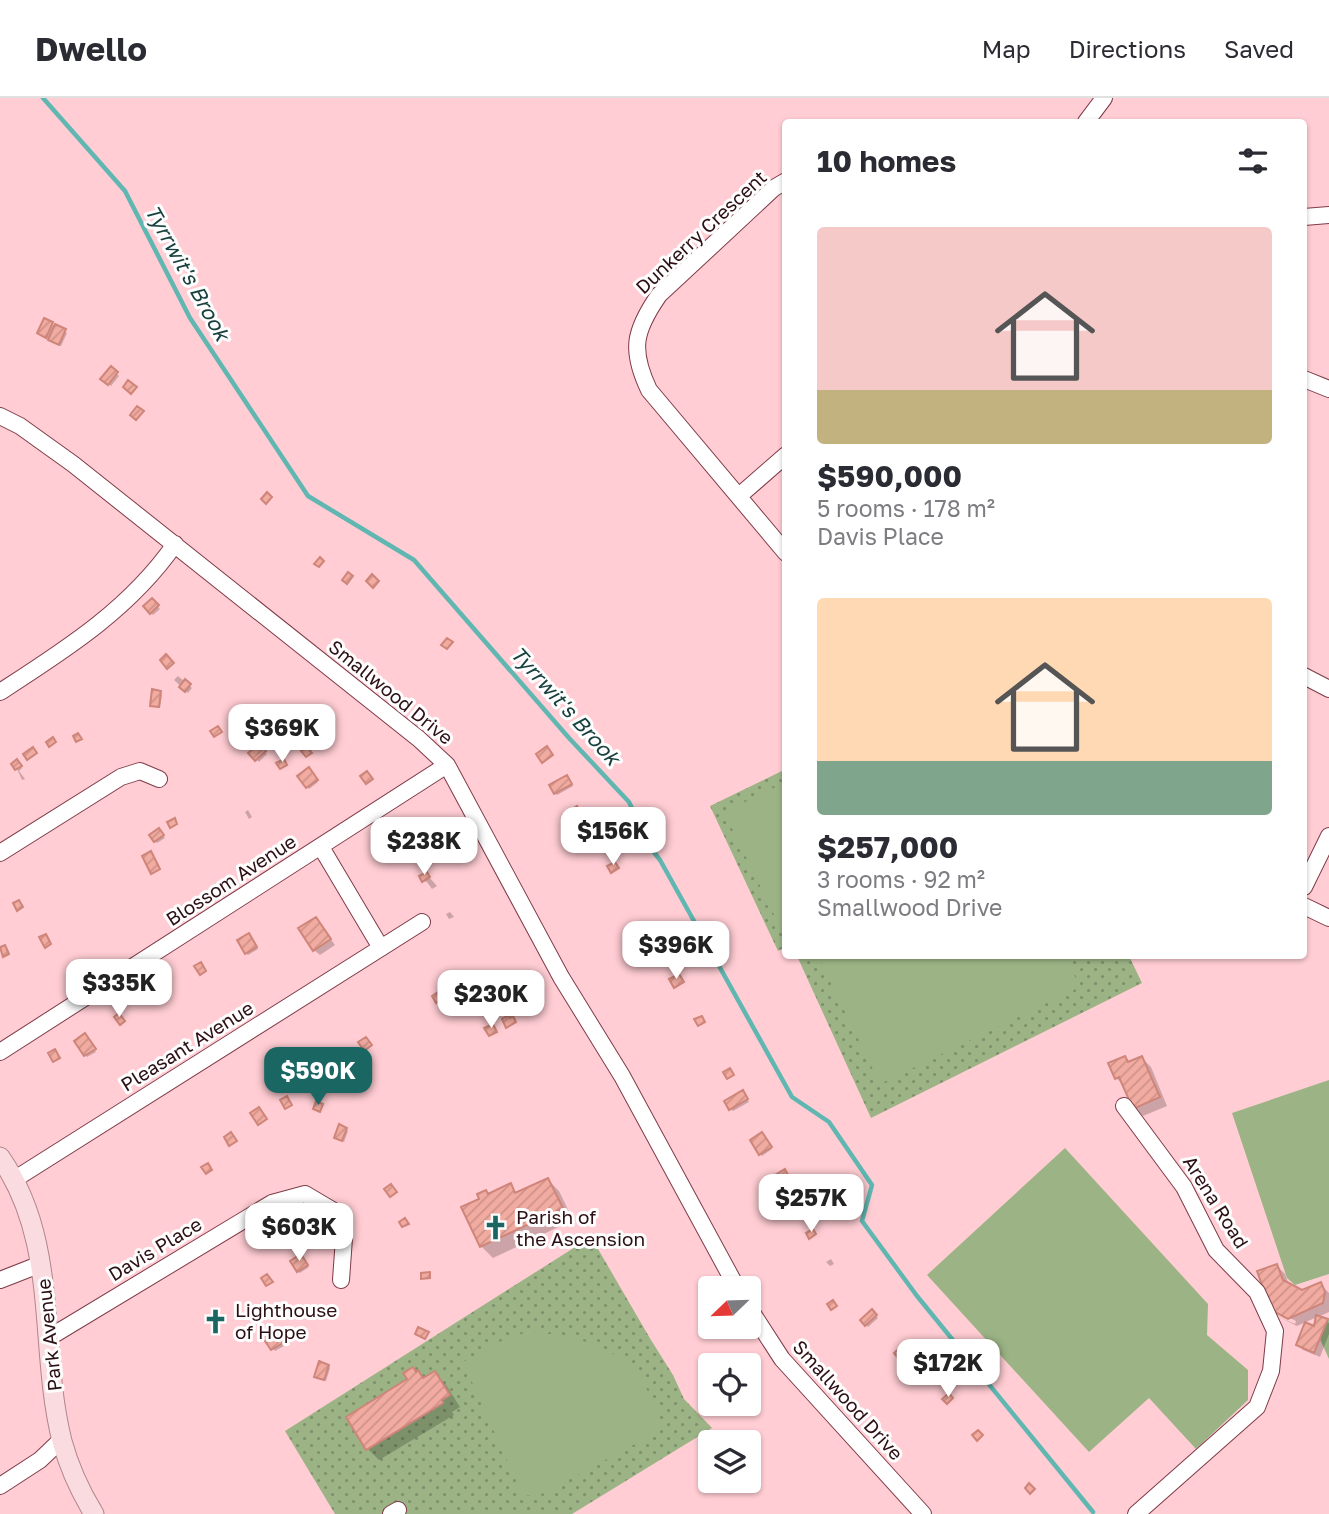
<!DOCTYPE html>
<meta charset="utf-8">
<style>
:root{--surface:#fff;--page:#f7f7f7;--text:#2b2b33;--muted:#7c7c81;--line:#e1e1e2;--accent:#196662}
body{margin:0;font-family:"Golos Text",sans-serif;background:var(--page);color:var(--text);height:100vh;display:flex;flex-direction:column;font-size:26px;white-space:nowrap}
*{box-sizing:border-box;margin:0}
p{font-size:23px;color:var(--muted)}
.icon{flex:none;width:38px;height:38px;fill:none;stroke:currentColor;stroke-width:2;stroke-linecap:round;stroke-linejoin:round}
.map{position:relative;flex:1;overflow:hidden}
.drawer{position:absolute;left:782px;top:21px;width:525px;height:840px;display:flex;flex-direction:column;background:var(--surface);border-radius:7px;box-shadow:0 2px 5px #0004}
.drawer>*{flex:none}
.needle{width:46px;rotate:247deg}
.fabs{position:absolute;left:698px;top:1178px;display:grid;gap:14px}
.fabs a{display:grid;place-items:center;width:63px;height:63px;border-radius:7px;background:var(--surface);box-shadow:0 2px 5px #0004;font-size:35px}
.price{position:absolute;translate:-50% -60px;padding:0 16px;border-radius:14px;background:#fff;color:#222;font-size:23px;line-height:46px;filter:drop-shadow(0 2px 4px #0008)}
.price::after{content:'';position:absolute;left:50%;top:42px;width:21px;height:16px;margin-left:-10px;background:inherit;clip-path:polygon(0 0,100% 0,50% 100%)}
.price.selected{background:var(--accent);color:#fff}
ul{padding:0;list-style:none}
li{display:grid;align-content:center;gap:14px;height:371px;padding:0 35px}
li span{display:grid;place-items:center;height:217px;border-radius:7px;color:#555}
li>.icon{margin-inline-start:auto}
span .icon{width:126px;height:126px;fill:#fffc;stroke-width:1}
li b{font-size:30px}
h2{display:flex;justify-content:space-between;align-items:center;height:84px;padding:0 35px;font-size:30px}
header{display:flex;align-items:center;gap:42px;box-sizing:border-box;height:98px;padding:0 35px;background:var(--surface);border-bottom:2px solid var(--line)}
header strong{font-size:33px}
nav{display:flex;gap:38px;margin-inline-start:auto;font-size:24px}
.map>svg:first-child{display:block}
.park{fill:url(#park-dots)}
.garden{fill:#9cb485}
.shadow{fill:#0003}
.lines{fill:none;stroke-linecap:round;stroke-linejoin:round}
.stream{stroke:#60b7b1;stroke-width:4.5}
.building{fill:url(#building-hatch);stroke:#cf8579;stroke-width:2}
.minor-casing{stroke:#7f3b48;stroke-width:18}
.major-casing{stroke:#b0858b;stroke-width:21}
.minor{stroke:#fff;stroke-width:16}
.major{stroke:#fadce0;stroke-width:19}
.labels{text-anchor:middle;stroke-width:6;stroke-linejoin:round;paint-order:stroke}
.street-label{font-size:19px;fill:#2b0f14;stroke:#fdfdfd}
.poi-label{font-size:19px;fill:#2b0f14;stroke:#fdfdfd;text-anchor:start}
.water-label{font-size:21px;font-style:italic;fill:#18413e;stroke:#fdfdfd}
</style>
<header>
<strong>Dwello</strong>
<nav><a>Map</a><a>Directions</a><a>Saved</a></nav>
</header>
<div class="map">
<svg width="1329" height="1416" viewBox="0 0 1329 1416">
<defs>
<pattern id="park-dots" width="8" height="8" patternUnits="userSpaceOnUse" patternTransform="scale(1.75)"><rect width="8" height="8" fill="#9cb485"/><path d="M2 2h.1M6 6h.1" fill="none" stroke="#7f916c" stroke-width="1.8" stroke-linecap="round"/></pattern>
<pattern id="building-hatch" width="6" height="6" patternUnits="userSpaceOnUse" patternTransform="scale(1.75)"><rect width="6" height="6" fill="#f1aba0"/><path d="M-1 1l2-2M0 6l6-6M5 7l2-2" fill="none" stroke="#cf9289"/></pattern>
</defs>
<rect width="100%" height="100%" fill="#ffcdd3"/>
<!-- park -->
<path class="park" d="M786,671v178l-8,4 -68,-145z
M797,858h332l13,27 -271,135z
M591,1139l60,103 22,35 11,24 28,29 -140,86h-237l-50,-83z"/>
<!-- garden -->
<path class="garden" d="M786,684v150l-3,1 -59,-121z
M818,858h247l15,31 -200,97z
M1329,982v194l-34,11 -8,-7 -55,-165z
M1065,1050l143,156 -1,31 41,35v30l-52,49 -47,-51 -60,54 -162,-177z
M1329,1221v40l-15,-33z
M528,1234c35,1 93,14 113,47 9,15 16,33 24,49l-129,69 -14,-3 -59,-132 42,-23z"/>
<!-- shadow -->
<path class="shadow" d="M45,222l22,13 -6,13 -20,-11z
M111,271l8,7 -8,10 -8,-7z
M152,502l8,9 -7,6 -8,-9z
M178,578l14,12 -4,5 -14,-13z
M160,594l2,3 -2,13 -6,-1 -2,-2z
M260,647l7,9 -8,8 -8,-9z
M19,666l3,4 -3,3 6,8 -3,1 -5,-11z
M311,674l7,10 -9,7 -2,-2z
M569,681l4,7 -16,9 -2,-2z
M248,712l4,7 -3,2 -4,-7z
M578,712l5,7 -12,7 -6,-8z
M159,732l6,8 -8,5 -2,-2z
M429,779l8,9 -5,3 -5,-7 -4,-1z
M450,814l4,5 -5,2 -3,-5z
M316,821l19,26 -15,10 -6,-5z
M251,839l7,12 -10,6 -2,-2z
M481,900l4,6 -3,1 -4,-5z
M87,939l9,15 -9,5 -2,-2z
M1125,960l5,5 12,-5 9,9 16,39 -24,10 -9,-8 -8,-21 -10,-9z
M745,996l4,8 -16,9 -2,-2z
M346,1031l2,2 -4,11 -8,-5z
M764,1038l8,13 -10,7 -2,-2z
M548,1082l11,11 14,29 -80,38 -12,-12 8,-50 21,-10 8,8z
M302,1160l7,9 -9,6 -2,-2z
M831,1161l3,5 -4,2 -4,-4z
M1277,1168l8,8 4,11 13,7 18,-8 9,9v19l-11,5 11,6v11l-9,23 -17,-7 -5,-5 17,-17 2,-11 -20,9 -18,-9 16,7 1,-3 -20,-10v3l-4,-5z
M872,1214l6,6 -10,9 -6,-7z
M277,1237l7,11 -9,5 -9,-13z
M903,1250l6,6 -7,6 -5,-7z
M328,1268l2,2 -4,13 -8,-3 -2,-2z
M418,1275l7,6 10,-6 11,12 14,22 -8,5 2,3 -75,45 -11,-11 42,-69z"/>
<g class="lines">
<!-- stream -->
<path class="stream" d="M43,0l82,93 65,127 118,178 106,64 155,178 60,64 24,49 7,9 132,237 37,25 43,63 -10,36 55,75 176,216"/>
</g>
<!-- building -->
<path class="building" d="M44,220l9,4 -7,16 -9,-5z
M55,226l11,5 -7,16 -11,-5z
M111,268l7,6 -10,13 -8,-6z
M128,282l9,7 -6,7 -8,-7z
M137,308l7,5 -8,9 -6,-5z
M267,394l5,5 -6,7 -5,-5z
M320,459l4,4 -5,6 -5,-3z
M348,474l5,4 -6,8 -5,-4z
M372,476l7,7 -6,7 -7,-7z
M152,500l7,7 -9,9 -7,-8z
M447,540l6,4 -6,7 -6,-4z
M166,556l8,9 -7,6 -7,-9z
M185,581l6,5 -6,8 -6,-5z
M152,591l9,2 -2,16 -9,-1z
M218,628l4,6 -8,5 -4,-6z
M78,635l4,6 -6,3 -3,-6z
M53,639l3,5 -7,5 -3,-5z
M260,645l6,8 -11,10 -7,-8z
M547,648l6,9 -11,8 -6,-9z
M33,649l4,6 -10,7 -4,-6z
M307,649l5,6 -6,4 -5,-6z
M17,661l5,7 -7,4 -4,-6z
M284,661l3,6 -7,4 -4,-6z
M309,669l9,13 -12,8 -9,-12z
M367,673l6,8 -7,5 -6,-8z
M567,677l5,9 -18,10 -5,-9z
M577,708l5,9 -14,8 -5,-8z
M175,720l2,6 -7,4 -3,-6z
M159,730l5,7 -10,7 -5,-7z
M151,753l9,18 -9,5 -9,-18z
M615,764l4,6 -8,5 -4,-7z
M427,774l3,5 -8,5 -3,-6z
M19,802l4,7 -6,4 -4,-8z
M316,819l15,22 -18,12 -15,-23z
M249,835l8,14 -12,7 -8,-14z
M46,836l5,10 -6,4 -6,-11z
M5,847l4,9 -6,3 -3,-10z
M201,864l5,9 -6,4 -6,-9z
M679,876l5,8 -10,6 -5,-9z
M495,888l5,9 -9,4 -4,-9z
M454,889l6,9 -8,5 -5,-9z
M438,894l5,6 -7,5 -4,-7z
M119,915l6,8 -5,4 -6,-8z
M509,917l1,3 3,-2 3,6 -10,6 -4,-9z
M702,918l3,6 -7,4 -4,-7z
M493,926l4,8 -8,4 -5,-8z
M85,935l11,16 -12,7 -10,-15z
M366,939l6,8 -8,6 -6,-9z
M55,951l5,9 -7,4 -5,-9z
M1125,958l3,6 14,-6 18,41 -27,12 -14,-32 -4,2 -7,-16z
M340,962l8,10 -7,5 -7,-10z
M730,970l4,7 -7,4 -4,-7z
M743,992l5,9 -19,11 -5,-9z
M287,998l5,9 -7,4 -5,-9z
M316,1003l7,3 -3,8 -7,-3z
M259,1009l8,12 -9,6 -8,-12z
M339,1026l8,4 -5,13 -8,-3z
M231,1034l6,9 -8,5 -5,-9z
M762,1034l10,15 -13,8 -9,-15z
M208,1065l4,7 -6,4 -5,-7z
M785,1071l3,6 -9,6 -4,-6z
M548,1080l15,30 -83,39 -19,-40 18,-8 -2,-5 9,-4 2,4 23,-11 4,10z
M391,1086l6,8 -7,5 -6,-8z
M405,1120l4,6 -7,3 -3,-5z
M813,1131l3,5 -7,5 -3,-6z
M301,1156l7,11 -11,7 -7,-11z
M1277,1166l6,16 19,10 19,-8 4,10 -2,11 -35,16 -17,-9 -14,-39z
M430,1174v6l-9,1v-6z
M267,1176l6,8 -7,4 -5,-8z
M833,1202l4,6 -6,4 -4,-6z
M872,1211l5,6 -12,11 -5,-6z
M1316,1217l12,4 -14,34 -18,-8 9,-23 9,4z
M418,1229l11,5 -4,7 -10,-5z
M275,1233l8,12 -12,7 -8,-12z
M903,1247l5,6 -9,8 -5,-6z
M319,1263l10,4 -5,15 -10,-3z
M413,1269l3,5 2,-2 5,8 12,-7 15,24 -8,5 1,3 -77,47 -20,-33 61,-38 -4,-6z
M949,1295l4,5 -6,6 -5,-5z
M978,1332l5,5 -6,6 -5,-6z
M1029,1385l6,6 -5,5 -5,-6z"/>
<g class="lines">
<defs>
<path id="minor" d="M1086,24l18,-24
M786,83l-12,7 -115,107c-25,36 -29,55 -10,95l137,163
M1304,119l25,-2
M1304,281l25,10
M0,318l20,10 53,38 346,275 28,26 114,212 61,99 115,212
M739,398l47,-41
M1304,578l25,13
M0,594c65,-42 130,-83 175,-148
M321,749l60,101
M0,755l121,-76 19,-6 19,8
M1304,789l25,-51
M1304,808l25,12
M0,954l447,-287
M1124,1008l60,81 32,63 41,42 18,39 -4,40 -14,36 -121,107
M15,1081l407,-257
M0,1182l41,-16
M749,1210l33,51 141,155
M50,1239l222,-134 33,-9 27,16 12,28 -3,42
M0,1388l40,-26 22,-21
M391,1416l7,-4"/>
<path id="major" d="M0,1059c60,86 38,188 62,284 7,26 18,50 32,73"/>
</defs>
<!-- minor casing -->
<use href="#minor" class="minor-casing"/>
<!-- major casing -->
<use href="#major" class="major-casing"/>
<!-- minor -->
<use href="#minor" class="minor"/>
<!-- major -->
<use href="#major" class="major"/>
</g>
<!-- icons -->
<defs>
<symbol id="church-bare" viewBox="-9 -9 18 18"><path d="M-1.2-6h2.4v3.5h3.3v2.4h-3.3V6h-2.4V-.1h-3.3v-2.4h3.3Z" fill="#196662" stroke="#fdfdfd" stroke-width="2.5" paint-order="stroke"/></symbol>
</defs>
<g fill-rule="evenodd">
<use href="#church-bare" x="478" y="1112" width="35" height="35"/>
<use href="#church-bare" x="198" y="1206" width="35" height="35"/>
</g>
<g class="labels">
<!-- street labels -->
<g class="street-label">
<text transform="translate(701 134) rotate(-43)" y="7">Dunkerry Crescent</text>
<text transform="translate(391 594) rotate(39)" y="7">Smallwood Drive</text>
<text transform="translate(231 782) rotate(-33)" y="7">Blossom Avenue</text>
<text transform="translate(187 948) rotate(-32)" y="7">Pleasant Avenue</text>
<text transform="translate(1216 1104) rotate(58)" y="7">Arena Road</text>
<text transform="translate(155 1151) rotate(-31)" y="7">Davis Place</text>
<text transform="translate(49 1237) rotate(-96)" y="7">Park Avenue</text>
<text transform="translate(848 1302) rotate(48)" y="7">Smallwood Drive</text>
</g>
<!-- poi labels -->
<g class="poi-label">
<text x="516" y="1126">Parish of<tspan x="516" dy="22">the Ascension</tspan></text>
<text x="235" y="1219">Lighthouse<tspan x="235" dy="22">of Hope</tspan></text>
</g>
<!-- water labels -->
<g class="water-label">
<text transform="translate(187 175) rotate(61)" y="7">Tyrrwit's Brook</text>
<text transform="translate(565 608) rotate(48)" y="7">Tyrrwit's Brook</text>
</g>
</g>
</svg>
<div class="fabs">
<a><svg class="needle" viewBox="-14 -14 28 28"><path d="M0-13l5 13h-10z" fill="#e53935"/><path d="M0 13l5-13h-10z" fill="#7c7c81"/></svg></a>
<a><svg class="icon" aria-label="locate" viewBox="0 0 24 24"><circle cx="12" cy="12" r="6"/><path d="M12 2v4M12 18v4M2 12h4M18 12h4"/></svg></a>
<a><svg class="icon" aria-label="layers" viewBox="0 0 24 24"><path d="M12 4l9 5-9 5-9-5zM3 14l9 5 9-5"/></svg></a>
</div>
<b class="price" style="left:282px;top:666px">$369K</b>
<b class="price" style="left:613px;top:769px">$156K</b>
<b class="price" style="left:424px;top:779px">$238K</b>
<b class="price" style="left:676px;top:883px">$396K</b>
<b class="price" style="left:119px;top:921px">$335K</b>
<b class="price" style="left:491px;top:932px">$230K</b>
<b class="price selected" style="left:318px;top:1009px">$590K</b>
<b class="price" style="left:811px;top:1136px">$257K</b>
<b class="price" style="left:299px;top:1165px">$603K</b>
<b class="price" style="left:948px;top:1301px">$172K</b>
<section class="drawer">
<h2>10 homes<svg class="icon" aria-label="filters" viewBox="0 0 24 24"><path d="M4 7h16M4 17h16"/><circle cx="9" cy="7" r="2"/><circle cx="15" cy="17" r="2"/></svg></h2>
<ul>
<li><span style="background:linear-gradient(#f6c9c9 75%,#c2b280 0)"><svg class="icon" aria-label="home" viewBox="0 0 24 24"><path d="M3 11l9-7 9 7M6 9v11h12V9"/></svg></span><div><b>$590,000</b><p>5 rooms · 178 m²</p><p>Davis Place</p></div></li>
<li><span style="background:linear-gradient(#ffd9b3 75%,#7fa58c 0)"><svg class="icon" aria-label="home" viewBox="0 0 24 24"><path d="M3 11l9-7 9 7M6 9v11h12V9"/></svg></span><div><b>$257,000</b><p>3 rooms · 92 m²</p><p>Smallwood Drive</p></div></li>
</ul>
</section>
</div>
